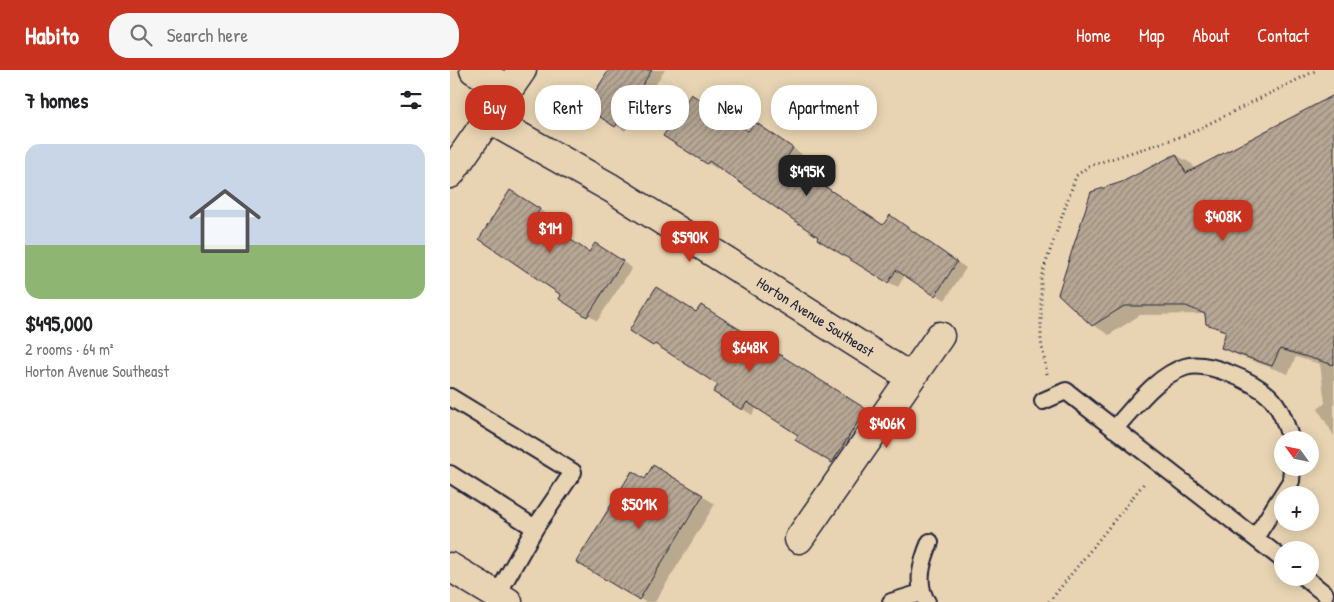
<!DOCTYPE html>
<meta charset="utf-8">
<style>
:root{--surface:#fff;--page:#f6f6f6;--text:#202124;--muted:#757577;--accent:#c8321e}
body{margin:0;font-family:"Patrick Hand",sans-serif;background:var(--page);color:var(--text);height:100vh;display:flex;flex-direction:column;font-size:19px;white-space:nowrap}
*{box-sizing:border-box;margin:0}
p{font-size:16px;color:var(--muted)}
.icon{flex:none;width:28px;height:28px;fill:none;stroke:currentColor;stroke-width:2;stroke-linecap:round;stroke-linejoin:round}
.map{position:relative;flex:1;overflow:hidden}
.details{display:flex;flex-direction:column;background:var(--surface);width:450px}
.details>*{flex:none}
.top-card{position:absolute;left:15px;top:15px;width:475px;height:45px;display:flex;gap:10px}
.needle{width:32px;rotate:303deg}
.fabs{position:absolute;left:824px;top:361px;display:grid;gap:10px}
.fabs a{display:grid;place-items:center;width:45px;height:45px;border-radius:50%;background:var(--surface);box-shadow:0 2px 12px #0003;font-size:25px}
.price{position:absolute;translate:-50% -42px;padding:0 11px;border-radius:10px;background:var(--accent);color:#fff;font-size:16px;line-height:32px;filter:drop-shadow(0 1px 2px #0008)}
.price::after{content:'';position:absolute;left:50%;top:30px;width:15px;height:11px;margin-left:-8px;background:inherit;clip-path:polygon(0 0,100% 0,50% 100%)}
.price.current{background:#222;color:#fff}
ul{padding:0;list-style:none}
li{display:grid;align-content:center;gap:10px;height:265px;padding:0 25px}
li span{display:grid;place-items:center;height:155px;border-radius:15px;color:#555}
li>.icon{margin-inline-start:auto}
span .icon{width:90px;height:90px;fill:#fffc;stroke-width:1}
li b{font-size:21px}
h2{display:flex;justify-content:space-between;align-items:center;height:60px;padding:0 25px;font-size:21px}
.pill{padding:0 18px;border-radius:20px;background:var(--surface);box-shadow:0 2px 12px #0003;font-size:18px;line-height:45px}
.pill.current{background:var(--accent);color:#fff}
header{display:flex;align-items:center;gap:30px;box-sizing:border-box;height:70px;padding:0 25px;background:var(--accent);color:#fff}
header strong{font-size:24px}
nav{display:flex;gap:28px;margin-inline-start:auto;font-size:18px}
.search{width:350px;height:45px;background:var(--page);display:flex;align-items:center;gap:12px;box-sizing:border-box;padding:0 18px;border-radius:20px;color:var(--muted);font-size:19px}
main{display:flex;flex:1;min-height:0}
.map>svg:first-child{display:block}
.shadow{fill:#0003}
.building{fill:url(#building-hatch);stroke:#22223b}
.lines{fill:none;stroke-linecap:round;stroke-linejoin:round}
.lane-casing{stroke:#22223b;stroke-width:20}
.street-casing{stroke:#22223b;stroke-width:31}
.primary-casing{stroke:#22223b;stroke-width:31}
.path{stroke:#22223b;stroke-width:3;stroke-dasharray:1 4;stroke-linecap:butt}
.lane{stroke:#e8d4b2;stroke-width:16}
.street{stroke:#e8d4b2;stroke-width:28}
.primary{stroke:#e8d4b2;stroke-width:28}
.labels{text-anchor:middle;stroke-width:4.5;stroke-linejoin:round;paint-order:stroke}
.street-label{font-size:15px;fill:#22223b;stroke:#e8d4b2}
</style>
<header>
<strong>Habito</strong>
<div class="search"><svg class="icon" aria-label="search" viewBox="0 0 24 24"><circle cx="10" cy="10" r="6"/><path d="M15 15l6 6"/></svg>Search here</div>
<nav><a>Home</a><a>Map</a><a>About</a><a>Contact</a></nav>
</header>
<main>
<section class="details">
<h2>7 homes<svg class="icon" aria-label="filters" viewBox="0 0 24 24"><path d="M4 7h16M4 17h16"/><circle cx="9" cy="7" r="2"/><circle cx="15" cy="17" r="2"/></svg></h2>
<ul>
<li><span style="background:linear-gradient(#c9d6e8 65%,#8fb573 0)"><svg class="icon" aria-label="home" viewBox="0 0 24 24"><path d="M3 11l9-7 9 7M6 9v11h12V9"/></svg></span><div><b>$495,000</b><p>2 rooms · 64 m²</p><p>Horton Avenue Southeast</p></div></li>
</ul>
</section>
<div class="map">
<svg width="884" height="532" viewBox="0 0 884 532">
<defs>
<pattern id="building-hatch" width="6" height="6" patternUnits="userSpaceOnUse" patternTransform="scale(1.25)"><rect width="6" height="6" fill="#b7a794"/><path d="M-1 1l2-2M0 6l6-6M5 7l2-2" fill="none" stroke="#94887a"/></pattern>
</defs>
<rect width="100%" height="100%" fill="#e8d4b2"/>
<filter id="ink" filterUnits="userSpaceOnUse"><feTurbulence type="fractalNoise" baseFrequency=".02" numOctaves="2"/><feDisplacementMap in="SourceGraphic" scale="10" xChannelSelector="R" yChannelSelector="G"/><feConvolveMatrix kernelMatrix="1 2 1 2 8 2 1 2 1" color-interpolation-filters="sRGB"/></filter>
<g filter="url(#ink)">
<!-- shadow -->
<path class="shadow" d="M161,0h54l-40,61 -38,-24z
M884,26v340l-16,-27 7,-6 -5,-39 -24,-7 -8,17 -49,-18 -16,-9 4,-13 -20,-11 -1,-7 -3,-2 -63,1 -31,20 -16,-10 30,-142 53,-28 16,9 3,6z
M314,59l38,25 -9,12 91,60 6,-10 9,6 67,46 -21,32 -40,-25 -7,12 -10,-5 -170,-116 -1,3 -52,-33 84,-3z
M70,127l28,18 -5,8 47,30 15,-3 27,18 -35,53 -34,-26z
M261,242l164,104 -33,51 -42,-32 -43,-28 -5,8 -37,-24 4,-7 -55,-36 -1,2 -32,-20z
M217,404l48,30 -60,98h-10l-67,-41 67,-80z"/>
<!-- building -->
<path class="building" d="M159,0h43l-37,57 -30,-20z
M241,24l57,37 7,-9 38,26 -8,12 98,65 7,-10 67,47 -22,34 -39,-26 -8,13 -71,-44 1,-2 -109,-76 -2,3 -44,-28z
M884,25v270l-54,-16 -8,17 -51,-18 5,-17 -20,-7 -1,-10 -19,-8h-62l-32,20 -34,-32 33,-102 31,-10 54,-28 10,19z
M60,120l30,19 -5,7 54,36 6,-9 28,18 -36,56 -28,-18 2,-4 -82,-56z
M206,217l40,25 5,-7 165,104 -34,54 -37,-23 3,-5 -51,-33 -5,8 -29,-18 5,-7 -63,-41 -2,2 -24,-15z
M203,395l50,30 -64,105 -63,-38 56,-91 13,8z"/>
<g class="lines">
<defs>
<path id="lane" d="M0,327l123,75 -38,56 -38,67
M593,331l23,-10 216,168
M664,359c20,-21 42,-53 71,-62 22,-7 68,14 84,29 12,11 17,29 22,44
M0,404l85,54
M805,468l36,-57 1,-13
M855,508l20,16
M441,532l30,-9
M477,532c-12,-18 -5,-41 3,-60"/>
<g id="street">
<path d="M24,0l34,19"/>
<path id="s1" d="M37,48l124,70 299,189"/>
<path d="M0,104l72,-104"/>
<path d="M349,469l141,-203"/>
</g>
<path id="primary" d="M0,497l58,35"/>
</defs>
<!-- lane casing -->
<use href="#lane" class="lane-casing"/>
<!-- street casing -->
<use href="#street" class="street-casing"/>
<!-- primary casing -->
<use href="#primary" class="primary-casing"/>
<!-- path -->
<path class="path" d="M597,304l-6,-33v-64l35,-101 13,-10 97,-31 131,-65
M599,532l96,-120"/>
<!-- lane -->
<use href="#lane" class="lane"/>
<!-- street -->
<use href="#street" class="street"/>
<!-- primary -->
<use href="#primary" class="primary"/>
</g>
</g>
<g class="labels">
<!-- street labels -->
<g class="street-label">
<text dy="5" stroke="none"><textPath href="#s1" startOffset="384">Horton Avenue Southeast</textPath></text>
</g>
</g>
</svg>
<div class="fabs">
<a><svg class="needle" viewBox="-14 -14 28 28"><path d="M0-13l5 13h-10z" fill="#e53935"/><path d="M0 13l5-13h-10z" fill="#757577"/></svg></a>
<a>+</a>
<a>−</a>
</div>
<b class="price current" style="left:357px;top:127px">$495K</b>
<b class="price" style="left:773px;top:172px">$408K</b>
<b class="price" style="left:100px;top:184px">$1M</b>
<b class="price" style="left:240px;top:193px">$590K</b>
<b class="price" style="left:300px;top:303px">$648K</b>
<b class="price" style="left:437px;top:379px">$406K</b>
<b class="price" style="left:189px;top:460px">$501K</b>
<div class="top-card">
<a class="pill current">Buy</a>
<a class="pill">Rent</a>
<a class="pill">Filters</a>
<a class="pill">New</a>
<a class="pill">Apartment</a>
</div>
</div>
</main>
